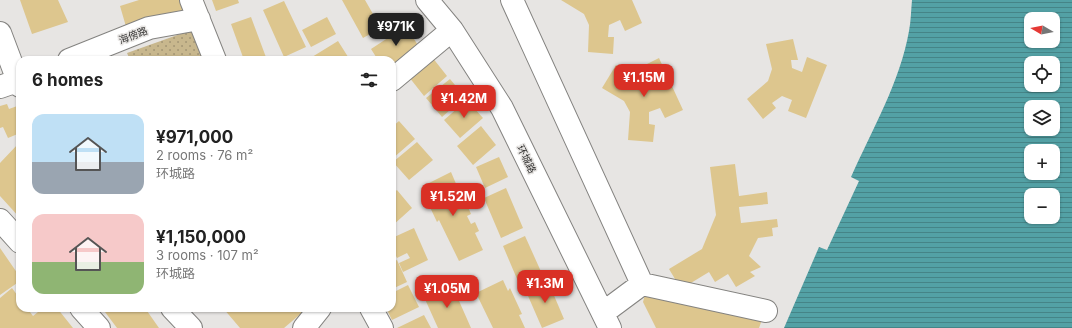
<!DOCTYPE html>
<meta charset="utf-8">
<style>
:root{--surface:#fff;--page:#f2f2f2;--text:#222;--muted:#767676;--accent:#d93025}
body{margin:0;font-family:Inter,"Noto Sans SC",sans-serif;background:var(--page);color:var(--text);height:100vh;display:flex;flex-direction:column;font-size:15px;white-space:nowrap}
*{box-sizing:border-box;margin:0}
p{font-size:13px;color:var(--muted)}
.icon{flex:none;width:22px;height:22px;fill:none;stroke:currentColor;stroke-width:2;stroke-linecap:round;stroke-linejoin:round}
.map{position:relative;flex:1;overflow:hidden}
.details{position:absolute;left:16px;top:56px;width:380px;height:256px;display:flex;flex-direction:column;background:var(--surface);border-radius:12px;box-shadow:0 1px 3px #0004}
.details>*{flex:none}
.needle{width:26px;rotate:280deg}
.buttons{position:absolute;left:1024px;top:12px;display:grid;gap:8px}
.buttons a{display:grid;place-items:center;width:36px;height:36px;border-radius:8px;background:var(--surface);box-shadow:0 1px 3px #0004;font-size:20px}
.price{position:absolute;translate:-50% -34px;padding:0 9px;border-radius:8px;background:var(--accent);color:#fff;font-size:13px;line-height:26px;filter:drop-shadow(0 1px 2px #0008)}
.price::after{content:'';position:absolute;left:50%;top:24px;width:12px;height:9px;margin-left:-6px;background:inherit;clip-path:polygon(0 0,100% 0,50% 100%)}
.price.selected{background:#222;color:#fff}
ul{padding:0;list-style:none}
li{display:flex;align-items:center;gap:12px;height:100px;padding:0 16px}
li span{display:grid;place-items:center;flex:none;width:112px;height:80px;border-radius:12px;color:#555}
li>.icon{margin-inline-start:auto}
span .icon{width:48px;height:48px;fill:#fffc;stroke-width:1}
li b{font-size:17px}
h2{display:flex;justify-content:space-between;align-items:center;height:48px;padding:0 16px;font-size:17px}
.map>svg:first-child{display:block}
.grass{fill:url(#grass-dots)}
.water{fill:url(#water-rules);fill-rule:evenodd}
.building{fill:#ddc68e}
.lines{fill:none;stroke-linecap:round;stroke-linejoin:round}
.street-casing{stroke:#848380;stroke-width:24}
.street{stroke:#fff;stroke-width:22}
.labels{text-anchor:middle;stroke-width:3;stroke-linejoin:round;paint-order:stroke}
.street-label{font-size:10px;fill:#333231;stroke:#e7e5e3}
</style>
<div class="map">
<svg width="1072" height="328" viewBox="0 0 1072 328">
<defs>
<pattern id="grass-dots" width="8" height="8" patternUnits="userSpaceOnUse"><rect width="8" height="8" fill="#c8b78d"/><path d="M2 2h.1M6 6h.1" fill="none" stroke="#a39574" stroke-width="1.8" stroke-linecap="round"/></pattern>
<pattern id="water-rules" width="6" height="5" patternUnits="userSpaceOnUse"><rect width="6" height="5" fill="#53a1a5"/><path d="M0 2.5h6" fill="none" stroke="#458487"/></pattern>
</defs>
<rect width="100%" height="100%" fill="#e7e5e3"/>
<!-- grass -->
<path class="grass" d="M197,28l11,32h-78l-3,-7z"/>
<!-- water -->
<path class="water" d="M912,0h160v328h-288l35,-81 8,3 32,-69 -8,-4c21,-47 49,-95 58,-146 2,-10 2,-21 3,-31zM1031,19h22v22h-22zM1031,63h22v22h-22zM1031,107h22v22h-22zM1031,151h22v22h-22zM1031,195h22v22h-22z"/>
<!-- building -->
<path class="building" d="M20,0h38l10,22 -36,12z
M139,0h49l3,9 -64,21 -7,-24z
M212,0h26l1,3 -23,8z
M342,0h23l16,28 -18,10z
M561,0h71l10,23 -17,8 -5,-11 -11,5 -1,12h6l-1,17 -25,-2 1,-27 -5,-11z
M284,1l22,46 -22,10 -21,-47z
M251,17l16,43h-23l-13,-36z
M327,17l9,17 -25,13 -9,-17z
M406,26l13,21 -27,18v-5h-14l-7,-11z
M793,39l5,21h-7l1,8 10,4 5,-15 20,8 -21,53 -18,-7 4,-11 -10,-4 -10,7 4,5 -13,11 -16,-20 21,-18 4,-12 -6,-25z
M338,41l12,19h-36l-2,-3z
M432,57l15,19 -23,20 -15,-19z
M659,58l24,52 -18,8 -5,-10 -11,4v12l6,1 -2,17 -25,-2 2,-28 -6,-11 -22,-13 14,-23 19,11 -5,5 7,5 10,-4 -8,-14z
M450,79l15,18 -23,20 -16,-19z
M467,100l16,18 -23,20 -16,-18z
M7,104l2,5 11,-4v28l-12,5 -5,-11 -3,1v-22z
M399,121l16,18 -23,20v-32z
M481,126l15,19 -23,20 -16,-19z
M417,142l16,18 -24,20 -16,-18z
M18,144l2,2v72l-20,-22v-33z
M499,157l9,20 -23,11 -9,-21z
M735,164l4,32 28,-4 1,12 -29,3 2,16 36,-4 1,8 -6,1 1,8 -15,2 -9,18 12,11 -11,5 5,4 -19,11 -8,-13 -13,8 -6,-10 -28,17 -12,-20 33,-20 14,-34 -6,-48z
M451,172l6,14 -5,2 10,21 6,-2 3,7 -4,2 4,8 4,-2 4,9 -4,2 8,17 -24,11 -20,-41 -2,2 -10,-21 5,-2 -7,-14z
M506,188l17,40 -22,10 -17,-40z
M397,190l15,18 -20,18v-32z
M414,228l14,32 -25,12 -4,-9 11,-5 -3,-5 -10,5 -5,-10v-10z
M525,236l18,40 -23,10 -17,-40z
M0,248l20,29v4l-20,14z
M397,260l10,22 -15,7v-27z
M547,279l17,40 -22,9 -17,-39z
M503,280l5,11 2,-3 12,26 -3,1 6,13h-32l-17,-35z
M408,285l11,22 -27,13 -6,-12h6v-15z
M452,285l19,43h-33l-14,-31z
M12,288l8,11v9h7l6,8 10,-8h14l16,20h-73v-30z
M646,291l117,26 -4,11h-103l-13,-26z
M102,308h43l14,20h-42z
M223,308h78l3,3 -20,17h-44z
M424,315l7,13h-34z"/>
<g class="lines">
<defs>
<path id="street" d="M191,0l24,60
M427,0l25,30 50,78 108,220
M512,0l130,284 -39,29
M0,33l20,53
M69,60l80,-32 50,-9
M392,80l60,-50
M0,87l20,-7
M0,220l20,22
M642,284l124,27
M81,308l18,20
M172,308l19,20
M371,308l11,20
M304,328l16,-20"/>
</defs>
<!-- street casing -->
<use href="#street" class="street-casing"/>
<!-- street -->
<use href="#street" class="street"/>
</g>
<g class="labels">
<!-- street labels -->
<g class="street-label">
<text transform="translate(133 35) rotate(-21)" y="4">海傍路</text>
<text transform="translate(527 159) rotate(64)" y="4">环城路</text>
</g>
</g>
</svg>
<div class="buttons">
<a><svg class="needle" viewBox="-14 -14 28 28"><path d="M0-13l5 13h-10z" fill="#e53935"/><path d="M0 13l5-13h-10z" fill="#767676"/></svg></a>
<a><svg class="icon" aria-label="locate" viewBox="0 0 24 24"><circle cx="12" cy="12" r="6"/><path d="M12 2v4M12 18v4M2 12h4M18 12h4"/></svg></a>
<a><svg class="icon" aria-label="layers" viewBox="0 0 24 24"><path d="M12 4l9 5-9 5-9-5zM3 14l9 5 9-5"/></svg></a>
<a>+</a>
<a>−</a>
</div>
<b class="price selected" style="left:396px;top:47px">¥971K</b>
<b class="price" style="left:644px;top:98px">¥1.15M</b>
<b class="price" style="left:464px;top:119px">¥1.42M</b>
<b class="price" style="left:453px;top:217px">¥1.52M</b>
<b class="price" style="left:545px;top:304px">¥1.3M</b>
<b class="price" style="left:447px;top:309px">¥1.05M</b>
<section class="details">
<h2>6 homes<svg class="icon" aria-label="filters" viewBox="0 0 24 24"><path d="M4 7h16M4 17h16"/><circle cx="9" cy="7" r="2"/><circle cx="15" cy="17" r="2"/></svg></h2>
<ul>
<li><span style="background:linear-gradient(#bfe0f5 60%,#9aa5b1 0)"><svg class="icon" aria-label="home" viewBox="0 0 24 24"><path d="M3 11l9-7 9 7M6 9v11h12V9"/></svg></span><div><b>¥971,000</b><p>2 rooms · 76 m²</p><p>环城路</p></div></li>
<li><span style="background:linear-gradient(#f6c9c9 60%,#8fb573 0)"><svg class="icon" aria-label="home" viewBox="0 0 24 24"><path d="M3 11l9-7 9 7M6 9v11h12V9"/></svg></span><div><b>¥1,150,000</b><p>3 rooms · 107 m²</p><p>环城路</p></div></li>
</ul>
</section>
</div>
